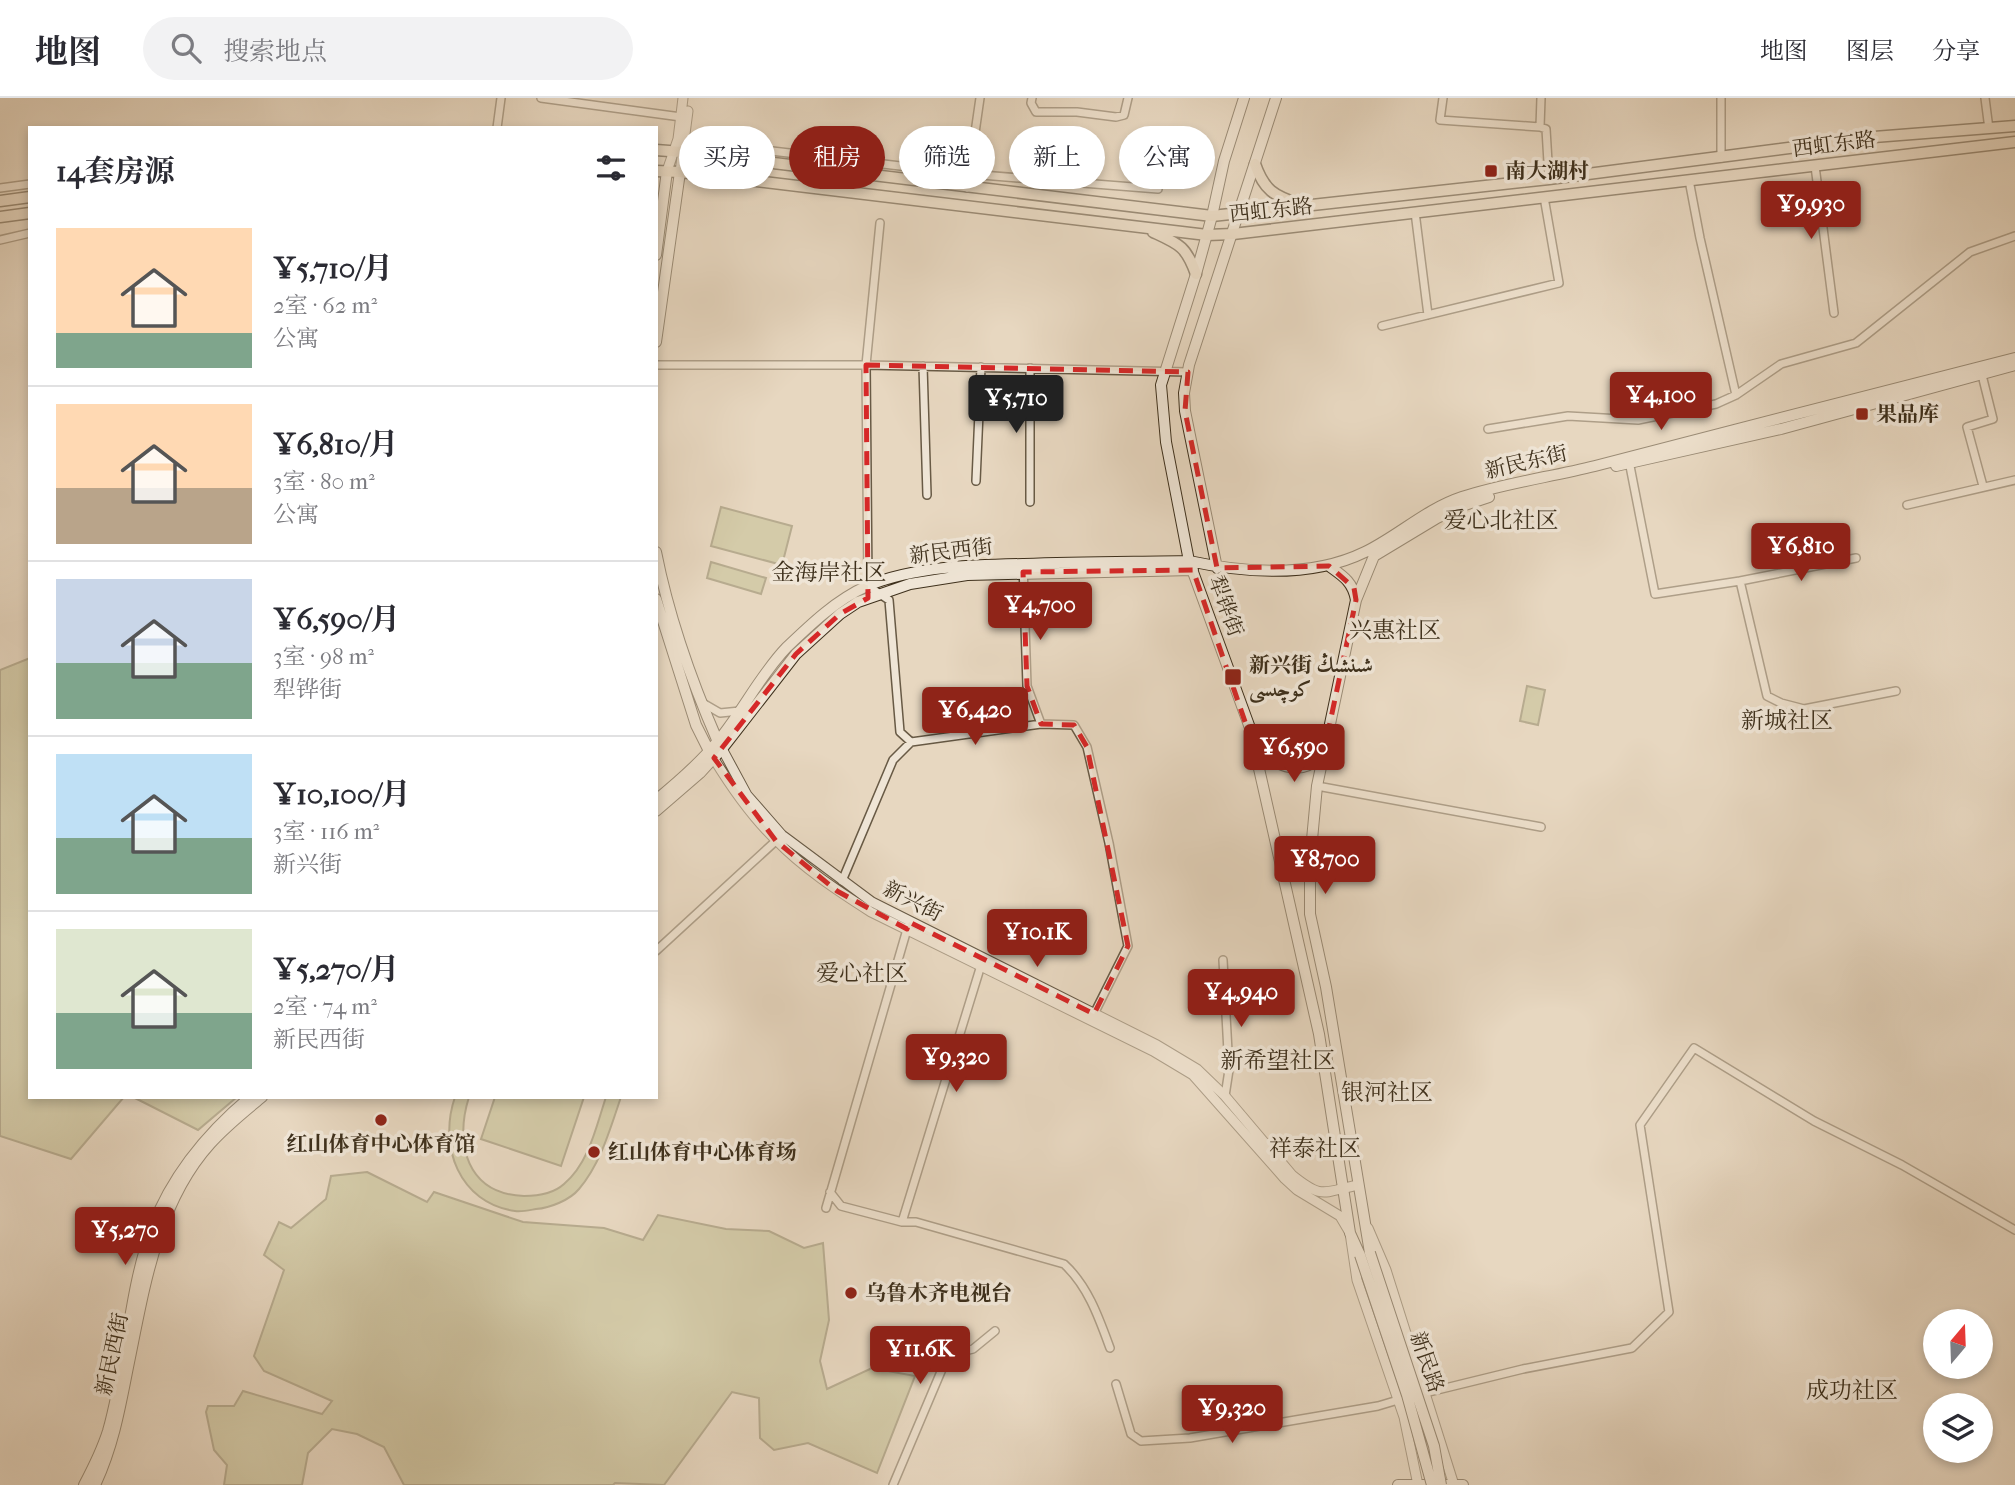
<!DOCTYPE html>
<html lang="zh">
<meta charset="utf-8">
<style>
:root{--surface:#fff;--page:#f2f2f3;--text:#2b2b33;--muted:#7c7c81;--line:#e1e1e2;--accent:#8f2418}
body{margin:0;font-family:"IM FELL French Canon",Amiri,"Noto Serif SC",serif;background:var(--page);color:var(--text);height:100vh;display:flex;flex-direction:column;font-size:26px;white-space:nowrap}
*{box-sizing:border-box;margin:0}
p{font-size:23px;color:var(--muted)}
.icon{flex:none;width:38px;height:38px;fill:none;stroke:currentColor;stroke-width:2;stroke-linecap:round;stroke-linejoin:round}
.map{position:relative;flex:1;overflow:hidden}
.sheet{position:absolute;left:28px;top:28px;width:630px;height:973px;display:flex;flex-direction:column;background:var(--surface);border-radius:0px;box-shadow:0 4px 10px #0003}
.sheet>*{flex:none}
.top-card{position:absolute;left:679px;top:28px;width:665px;height:63px;display:flex;gap:14px}
.needle{width:46px;rotate:19deg}
.tools{position:absolute;left:1923px;top:1211px;display:grid;gap:14px}
.tools a{display:grid;place-items:center;width:70px;height:70px;border-radius:50%;background:var(--surface);box-shadow:0 4px 10px #0003;font-size:35px}
.price{position:absolute;translate:-50% -60px;padding:0 16px;border-radius:7px;background:var(--accent);color:#fff;font-size:23px;line-height:46px;filter:drop-shadow(0 2px 4px #0008)}
.price::after{content:'';position:absolute;left:50%;top:42px;width:21px;height:16px;margin-left:-10px;background:inherit;clip-path:polygon(0 0,100% 0,50% 100%)}
.price.active{background:#222;color:#fff}
ul{padding:0;list-style:none}
li{display:flex;align-items:center;gap:21px;height:175px;padding:0 28px}
li+li{border-top:2px solid var(--line)}
li span{display:grid;place-items:center;flex:none;width:196px;height:140px;border-radius:0px;color:#555}
li>.icon{margin-inline-start:auto}
span .icon{width:84px;height:84px;fill:#fffc;stroke-width:1}
li b{font-size:30px}
h2{display:flex;justify-content:space-between;align-items:center;height:84px;padding:0 28px;font-size:30px}
.pill{padding:0 24px;border-radius:32px;background:var(--surface);box-shadow:0 4px 10px #0003;font-size:24px;line-height:63px}
.pill.active{background:var(--accent);color:#fff}
header{display:flex;align-items:center;gap:42px;box-sizing:border-box;height:98px;padding:0 35px;background:var(--surface);border-bottom:2px solid var(--line)}
header strong{font-size:33px}
nav{display:flex;gap:38px;margin-inline-start:auto;font-size:24px}
.search{width:490px;height:63px;background:var(--page);display:flex;align-items:center;gap:18px;box-sizing:border-box;padding:0 24px;border-radius:38px;color:var(--muted);font-size:26px}
.map>svg:first-child{display:block}
.green{fill:#bcbc8e;stroke:#7d7655;stroke-width:2}
.lines{fill:none;stroke-linecap:round;stroke-linejoin:round}
.minor-casing{stroke:#685a45;stroke-width:10}
.tertiary-casing{stroke:#685a45;stroke-width:11}
.secondary-casing{stroke:#3e301c;stroke-width:12}
.primary-casing{stroke:#3e301c;stroke-width:13}
.trunk-casing{stroke:#3e301c;stroke-width:13}
.minor{stroke:#efe5d6;stroke-width:7}
.tertiary{stroke:#efe5d6;stroke-width:9}
.secondary{stroke:#efe5d6;stroke-width:10}
.primary{stroke:#e7d7c0;stroke-width:10}
.trunk{stroke:#e7d7c0;stroke-width:10}
.secondary-bridge-casing{stroke:#3e301c;stroke-width:12;stroke-linecap:butt}
.secondary-bridge{stroke:#efe5d6;stroke-width:10}
.marked{fill:none;stroke:#d62828;stroke-width:5;stroke-dasharray:14 9;stroke-linejoin:round}
.poi-dot{fill:#8f2418;stroke:#efe5d6;stroke-width:2.5}
.labels{text-anchor:middle;stroke-width:7;stroke-linejoin:round;paint-order:stroke}
.street-label{font-size:21px;fill:#3e301c;stroke:#efe5d6}
.poi-label{font-size:21px;font-weight:bold;fill:#3e301c;stroke:#efe5d6;text-anchor:start}
.neighbourhood-label{font-size:23px;fill:#3e301c;stroke:#efe5d6}
</style>
<header>
<strong>地图</strong>
<div class="search"><svg class="icon" aria-label="search" viewBox="0 0 24 24"><circle cx="10" cy="10" r="6"/><path d="M15 15l6 6"/></svg>搜索地点</div>
<nav><a>地图</a><a>图层</a><a>分享</a></nav>
</header>
<div class="map">
<svg width="2015" height="1387" viewBox="0 0 2015 1387">
<rect width="100%" height="100%" fill="#e7d7c0"/>
<filter id="stains"><feTurbulence type="fractalNoise" baseFrequency=".00286" numOctaves="4"/><feColorMatrix values="0 0 0 0 .2 0 0 0 0 .09 0 0 0 0 .02 0 0 0 .5 -.17"/></filter>
<radialGradient id="worn" r=".72"><stop offset=".6" stop-color="#630" stop-opacity="0"/><stop offset="1" stop-color="#630" stop-opacity=".3"/></radialGradient>
<!-- green -->
<path class="green" d="M721,409l71,19 -10,39 -71,-19z
M711,464l55,16 -5,16 -54,-16z
M30,560v439h94l-53,62 -71,-23v-466z
M1527,588l18,4 -7,35 -18,-4z
M133,999h104l-39,33z
M455,999h14c-15,47 -2,97 55,99 13,0 29,-2 40,-12 25,-21 32,-57 42,-87h15c-11,32 -20,66 -42,92 -9,11 -29,19 -43,20 -6,1 -14,3 -21,2 -56,-8 -77,-65 -60,-114z
M495,999h89l-23,69 -80,-27z
M367,1074l60,30 7,-10 89,30 81,6 39,12 15,-25 68,14 43,2 35,17 19,-5 6,77 -9,41 7,28 45,-21 43,8 -38,97 -69,-30 -34,7 -14,-12 -1,-40 -27,-6 -68,93 -49,-2 -2,2h-209l-20,-38 -27,-13 -25,-5 -24,24 -6,32h-78l3,-20 -13,-15 -8,-38 2,-6h26l9,-15 79,23 10,-13 -68,-30 -10,-15 30,-86 -20,-15 15,-33 12,6 35,-29 5,-23z"/>
<g class="lines">
<defs>
<path id="minor" d="M541,0l140,19
M1032,0l-1,5 5,9h41l39,5 8,-2 4,-17
M1443,0l-3,22 100,7
M1541,0l-1,29 6,2 3,50
M1985,0l4,31
M497,30l4,-30
M693,54l10,-9 266,31 189,15
M1721,60v-60
M1815,68l19,147
M1689,82l11,58 36,157
M0,90l30,-4
M967,90l13,-90
M1415,114l13,103
M880,125l-14,142 2,221 21,14 11,132 11,10
M0,142l30,-7
M1382,228l177,-43 -15,-86
M656,267h210l322,7
M923,268l4,129
M1981,273l12,48 -26,8 16,59
M1488,331l80,-13 70,4 78,-16 20,-9 45,-31 75,-21 114,-91 45,-16
M1629,363l26,133 85,-13 27,115 14,7 23,6 92,-18
M976,383l5,-114
M1030,404v-134
M1907,407l108,-25
M1023,466l4,122 14,38
M1740,483l116,-23
M701,604l19,11 20,-2
M1317,688l224,41
M842,783l51,-121 18,-18 130,-18 33,1 13,22 22,96 19,103 -34,68
M656,853l123,-113
M1223,862l6,110 -4,26
M830,1094l11,14 61,16h14l148,42c24,22 35,54 46,84
M826,1110l82,-282
M902,1124l80,-260
M1116,1286l15,50 10,7 49,-3 188,-32 20,-6
M1425,1295l98,-24 109,-21 37,-36 -29,-187 54,-77 120,73 88,44 113,65
M893,1387l55,-130 25,-6 22,-18"/>
<path id="tertiary" d="M667,73l11,-32 5,-41
M680,74l8,-61
M720,647l27,50 35,40 90,67 285,143 40,24 28,27 67,79c31,25 31,17 66,10
M711,656c18,30 39,61 65,86 27,28 62,51 95,72l282,139 40,24 92,104 12,11 43,26 10,17 7,47 47,137 14,68
M1368,1130l18,42 68,215"/>
<path id="secondary" d="M1244,0l-20,63 -12,55 -16,58 -35,111 5,57 23,119 61,167 5,23 64,283 31,199 10,22
M656,157l11,-84
M656,244l24,-170
M1616,368l165,-37 234,-64
M656,454c13,66 35,128 62,190
M1329,468c14,10 24,16 27,34l-39,186 -7,75v53l16,73 44,266
M1217,470l-32,-157 -1,-18 5,-28 87,-267
M656,501l40,126 13,26
M1356,502l18,-44 63,-38 25,-12 27,-9
M1255,653c23,14 47,28 67,3
M656,702c22,-18 44,-37 62,-59 25,-30 42,-66 69,-94 24,-23 49,-47 80,-61 48,-20 107,-21 157,-22 55,-2 110,-2 165,-3 56,12 123,17 176,-9 33,-16 61,-43 97,-55 43,-14 89,-20 133,-31 140,-36 280,-73 420,-108
M656,713l44,-38 22,-24 74,-95 44,-40 18,-12 52,-18 57,-9 226,-5
M84,1387c9,-17 18,-35 24,-54 19,-66 20,-138 44,-203 20,-53 55,-95 98,-131
M95,1387c18,-38 25,-77 33,-118 16,-77 28,-163 82,-223 16,-18 34,-32 52,-47
M1398,1387h65"/>
<path id="primary" d="M682,54l530,64 337,-37 325,-42 141,-11
M1255,66c9,26 19,32 44,40
M680,74l527,63 26,-1 782,-92
M1153,134c26,12 33,14 43,42"/>
<path id="trunk" d="M656,52l26,2
M656,73l24,1
M0,103l30,-4
M0,119l30,-4"/>
</defs>
<!-- minor casing -->
<use href="#minor" class="minor-casing"/>
<!-- tertiary casing -->
<use href="#tertiary" class="tertiary-casing"/>
<!-- secondary casing -->
<use href="#secondary" class="secondary-casing"/>
<!-- primary casing -->
<use href="#primary" class="primary-casing"/>
<!-- trunk casing -->
<use href="#trunk" class="trunk-casing"/>
<!-- minor -->
<use href="#minor" class="minor"/>
<!-- tertiary -->
<use href="#tertiary" class="tertiary"/>
<!-- secondary -->
<use href="#secondary" class="secondary"/>
<!-- primary -->
<use href="#primary" class="primary"/>
<!-- trunk -->
<use href="#trunk" class="trunk"/>
<defs>
<path id="secondary-bridge" d="M1370,1155l64,193 7,39
M1360,1157l47,140 25,90"/>
</defs>
<!-- secondary-bridge casing -->
<use href="#secondary-bridge" class="secondary-bridge-casing"/>
<!-- secondary-bridge -->
<use href="#secondary-bridge" class="secondary-bridge"/>
</g>
<!-- marked area -->
<path d="M0 0H2015V1387H0ZM866,267l322,7 -3,39 32,157 112,-2 25,22 2,12 -32,151 -17,16 -14,1 -38,-17 -62,-181 -170,2 4,114 14,38 33,1 13,22 41,199 -34,68 -185,-92 -2,7 -70,-38 -61,-50 -62,-83 82,-104 44,-40 28,-16z" fill="#e7d7c0" fill-opacity=".55" fill-rule="evenodd"/>
<path class="marked" d="M866,267l322,7 -3,39 32,157 112,-2 25,22 2,12 -32,151 -17,16 -14,1 -38,-17 -62,-181 -170,2 4,114 14,38 33,1 13,22 41,199 -34,68 -185,-92 -2,7 -70,-38 -61,-50 -62,-83 82,-104 44,-40 28,-16z"/>
<!-- markers -->
<g class="poi-dot">
<rect x="1484" y="66" width="14" height="14" rx="3.5"/>
<rect x="1855" y="309" width="14" height="14" rx="3.5"/>
<rect x="1224" y="570" width="18" height="18" rx="3.5"/>
<circle cx="381" cy="1022" r="7"/>
<circle cx="594" cy="1054" r="7"/>
<circle cx="851" cy="1195" r="7"/>
</g>
<g class="labels">
<!-- street labels -->
<g class="street-label">
<text transform="translate(1834 46) rotate(-7)" y="7">西虹东路</text>
<text transform="translate(1271 112) rotate(-6)" y="7">西虹东路</text>
<text transform="translate(1526 364) rotate(-13)" y="7">新民东街</text>
<text transform="translate(951 453) rotate(-7)" y="7">新民西街</text>
<text transform="translate(1226 508) rotate(70)" y="7">犁铧街</text>
<text transform="translate(913 803) rotate(27)" y="7">新兴街</text>
<text transform="translate(112 1256) rotate(-78)" y="7">新民西街</text>
<text transform="translate(1427 1264) rotate(71)" y="7">新民路</text>
</g>
<!-- poi labels -->
<g class="poi-label">
<text x="1505" y="80">南大湖村</text>
<text x="1876" y="323">果品库</text>
<text x="1249" y="574">新兴街 شىنشىڭ<tspan x="1249" dy="24">كوچىسى</tspan></text>
<text x="381" y="1053" text-anchor="middle">红山体育中心体育馆</text>
<text x="608" y="1061">红山体育中心体育场</text>
<text x="865" y="1202">乌鲁木齐电视台</text>
</g>
<!-- neighbourhood labels -->
<g class="neighbourhood-label">
<text x="1501" y="430">爱心北社区</text>
<text x="829" y="482">金海岸社区</text>
<text x="1395" y="540">兴惠社区</text>
<text x="1787" y="630">新城社区</text>
<text x="862" y="883">爱心社区</text>
<text x="1278" y="970">新希望社区</text>
<text x="1387" y="1002">银河社区</text>
<text x="1315" y="1058">祥泰社区</text>
<text x="1852" y="1300">成功社区</text>
</g>
</g>
<rect width="100%" height="100%" filter="url(#stains)"/>
<rect width="100%" height="100%" fill="url(#worn)"/>
</svg>
<div class="tools">
<a><svg class="needle" viewBox="-14 -14 28 28"><path d="M0-13l5 13h-10z" fill="#e53935"/><path d="M0 13l5-13h-10z" fill="#7c7c81"/></svg></a>
<a><svg class="icon" aria-label="layers" viewBox="0 0 24 24"><path d="M12 4l9 5-9 5-9-5zM3 14l9 5 9-5"/></svg></a>
</div>
<b class="price" style="left:1811px;top:143px">¥9,930</b>
<b class="price" style="left:1661px;top:334px">¥4,100</b>
<b class="price active" style="left:1016px;top:337px">¥5,710</b>
<b class="price" style="left:1801px;top:485px">¥6,810</b>
<b class="price" style="left:1040px;top:544px">¥4,700</b>
<b class="price" style="left:975px;top:649px">¥6,420</b>
<b class="price" style="left:1294px;top:686px">¥6,590</b>
<b class="price" style="left:1325px;top:798px">¥8,700</b>
<b class="price" style="left:1037px;top:871px">¥10.1K</b>
<b class="price" style="left:1241px;top:931px">¥4,940</b>
<b class="price" style="left:956px;top:996px">¥9,320</b>
<b class="price" style="left:125px;top:1169px">¥5,270</b>
<b class="price" style="left:920px;top:1288px">¥11.6K</b>
<b class="price" style="left:1232px;top:1347px">¥9,320</b>
<div class="top-card">
<a class="pill">买房</a>
<a class="pill active">租房</a>
<a class="pill">筛选</a>
<a class="pill">新上</a>
<a class="pill">公寓</a>
</div>
<section class="sheet">
<h2>14套房源<svg class="icon" aria-label="filters" viewBox="0 0 24 24"><path d="M4 7h16M4 17h16"/><circle cx="9" cy="7" r="2"/><circle cx="15" cy="17" r="2"/></svg></h2>
<ul>
<li><span style="background:linear-gradient(#ffd9b3 75%,#7fa58c 0)"><svg class="icon" aria-label="home" viewBox="0 0 24 24"><path d="M3 11l9-7 9 7M6 9v11h12V9"/></svg></span><div><b>¥5,710/月</b><p>2室 · 62 m²</p><p>公寓</p></div></li>
<li><span style="background:linear-gradient(#ffd9b3 60%,#b9a48a 0)"><svg class="icon" aria-label="home" viewBox="0 0 24 24"><path d="M3 11l9-7 9 7M6 9v11h12V9"/></svg></span><div><b>¥6,810/月</b><p>3室 · 80 m²</p><p>公寓</p></div></li>
<li><span style="background:linear-gradient(#c9d6e8 60%,#7fa58c 0)"><svg class="icon" aria-label="home" viewBox="0 0 24 24"><path d="M3 11l9-7 9 7M6 9v11h12V9"/></svg></span><div><b>¥6,590/月</b><p>3室 · 98 m²</p><p>犁铧街</p></div></li>
<li><span style="background:linear-gradient(#bfe0f5 60%,#7fa58c 0)"><svg class="icon" aria-label="home" viewBox="0 0 24 24"><path d="M3 11l9-7 9 7M6 9v11h12V9"/></svg></span><div><b>¥10,100/月</b><p>3室 · 116 m²</p><p>新兴街</p></div></li>
<li><span style="background:linear-gradient(#dfe7d0 60%,#7fa58c 0)"><svg class="icon" aria-label="home" viewBox="0 0 24 24"><path d="M3 11l9-7 9 7M6 9v11h12V9"/></svg></span><div><b>¥5,270/月</b><p>2室 · 74 m²</p><p>新民西街</p></div></li>
</ul>
</section>
</div>
